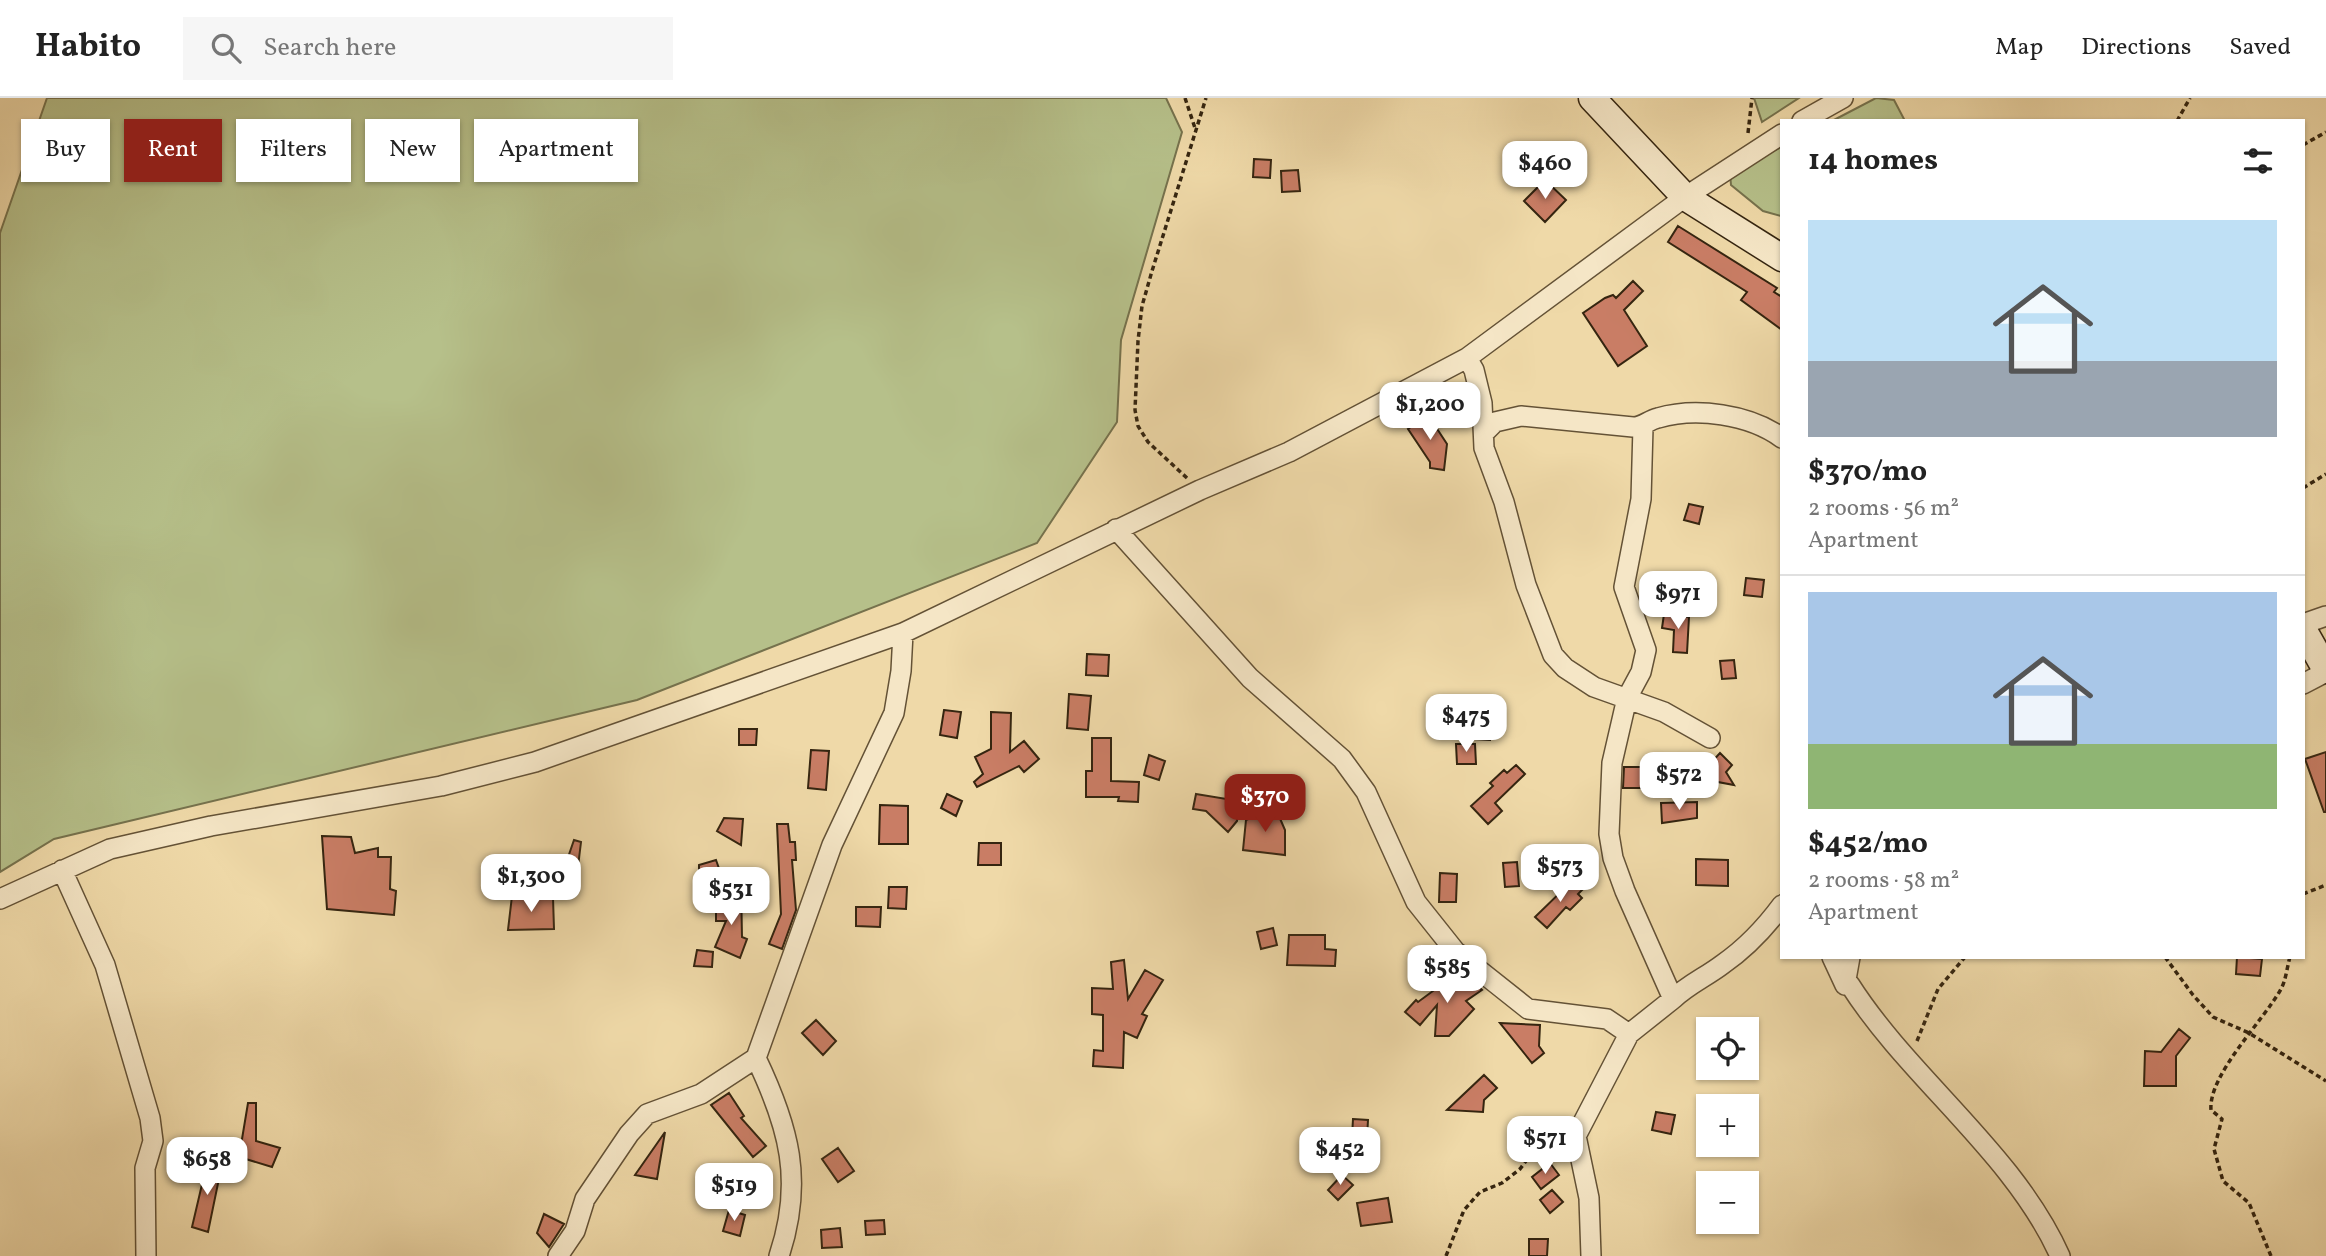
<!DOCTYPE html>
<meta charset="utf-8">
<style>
:root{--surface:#fff;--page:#f6f6f6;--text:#222;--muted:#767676;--line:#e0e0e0;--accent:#8f2418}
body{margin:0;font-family:Vollkorn,serif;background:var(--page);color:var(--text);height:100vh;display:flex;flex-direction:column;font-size:26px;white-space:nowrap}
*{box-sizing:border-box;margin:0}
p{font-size:23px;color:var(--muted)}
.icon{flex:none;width:38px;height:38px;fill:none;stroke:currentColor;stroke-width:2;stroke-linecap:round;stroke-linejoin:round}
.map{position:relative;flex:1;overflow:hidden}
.side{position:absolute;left:1780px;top:21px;width:525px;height:840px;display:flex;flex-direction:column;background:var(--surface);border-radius:0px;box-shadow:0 2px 5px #0004}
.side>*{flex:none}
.guide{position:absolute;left:21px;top:21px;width:665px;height:63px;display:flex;gap:14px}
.tools{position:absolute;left:1696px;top:919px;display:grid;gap:14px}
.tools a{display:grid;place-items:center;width:63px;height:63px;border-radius:0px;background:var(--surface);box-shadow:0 2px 5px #0004;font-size:35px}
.price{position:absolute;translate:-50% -60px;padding:0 16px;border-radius:14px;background:#fff;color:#222;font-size:23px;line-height:46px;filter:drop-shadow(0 2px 4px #0008)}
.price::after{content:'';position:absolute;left:50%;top:42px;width:21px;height:16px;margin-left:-10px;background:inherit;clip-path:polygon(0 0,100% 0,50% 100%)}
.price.current{background:var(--accent);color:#fff}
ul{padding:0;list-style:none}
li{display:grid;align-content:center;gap:14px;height:371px;padding:0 28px}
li+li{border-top:2px solid var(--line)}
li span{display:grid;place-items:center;height:217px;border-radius:0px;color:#555}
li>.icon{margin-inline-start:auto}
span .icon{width:126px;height:126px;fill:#fffc;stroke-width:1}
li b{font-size:30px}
h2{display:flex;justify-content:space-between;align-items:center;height:84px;padding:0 28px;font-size:30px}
.chip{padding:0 24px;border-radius:0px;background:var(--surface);box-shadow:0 2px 5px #0004;font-size:24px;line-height:63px}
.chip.current{background:var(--accent);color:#fff}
header{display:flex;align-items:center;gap:42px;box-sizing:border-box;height:98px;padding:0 35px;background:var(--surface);border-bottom:2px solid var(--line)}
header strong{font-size:33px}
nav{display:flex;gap:38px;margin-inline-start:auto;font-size:24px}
.search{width:490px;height:63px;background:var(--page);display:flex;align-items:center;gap:18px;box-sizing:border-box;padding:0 24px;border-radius:0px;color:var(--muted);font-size:26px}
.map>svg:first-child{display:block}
.green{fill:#b6c08a;stroke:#76724d;stroke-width:2}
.building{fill:#c97d65;stroke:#352510;stroke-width:2}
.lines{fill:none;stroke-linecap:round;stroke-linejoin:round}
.street-casing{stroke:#645236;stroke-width:22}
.secondary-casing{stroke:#352510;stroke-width:29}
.path{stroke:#352510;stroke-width:3.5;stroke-dasharray:5 3.5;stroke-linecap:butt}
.street{stroke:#f5e6c6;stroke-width:19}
.secondary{stroke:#f5e6c6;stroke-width:26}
</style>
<header>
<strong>Habito</strong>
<div class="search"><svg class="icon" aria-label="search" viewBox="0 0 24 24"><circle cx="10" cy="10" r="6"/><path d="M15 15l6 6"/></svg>Search here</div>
<nav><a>Map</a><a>Directions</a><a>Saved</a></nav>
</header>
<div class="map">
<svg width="2326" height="1158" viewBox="0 0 2326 1158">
<rect width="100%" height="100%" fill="#efd9a8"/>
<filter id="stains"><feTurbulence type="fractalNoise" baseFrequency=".00286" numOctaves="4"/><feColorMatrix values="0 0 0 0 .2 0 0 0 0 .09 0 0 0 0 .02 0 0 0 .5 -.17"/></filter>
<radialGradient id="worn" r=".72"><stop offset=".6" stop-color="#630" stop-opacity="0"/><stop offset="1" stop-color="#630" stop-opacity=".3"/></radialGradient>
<!-- green -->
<path class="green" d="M47,0h1119l16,34 -61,208 -4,82 -80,121 -400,157 -583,139 -54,33v-639z
M1754,0h45l-37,24z
M1876,0l18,2 11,21h-73z
M1781,49v69l-18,-5 -32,-26 -1,-12z"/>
<!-- building -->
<path class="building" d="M1254,61l17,1 -1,18 -17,-1z
M1298,72l2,21 -18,1 -1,-21z
M1545,82l21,20 -21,22 -21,-21z
M1678,128l99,62 -3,4 8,5v33l-41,-30 6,-8 -79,-50z
M1633,183l10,10 -19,19 23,36 -29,20 -35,-53 22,-15 8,-3 3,3z
M1428,317l19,29 -3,26 -14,-2v-6l-22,-33z
M1689,406l14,3 -4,17 -15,-4z
M1746,480l18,2 -2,17 -18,-2z
M1664,516l25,3 -2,36 -14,-1 1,-22 -12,-2z
M1087,556l22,1 -1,21 -22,-1z
M1734,562l2,18 -14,1 -2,-18z
M1069,596l22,2 -3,34 -21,-2z
M944,612l17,2 -4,26 -17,-3z
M991,614l20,1 -1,39 14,-11 15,18 -15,13 -5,-6 -42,21 -3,-5 9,-8 -8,-17 16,-8z
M1475,616l16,1 -1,25 -16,-1z
M739,631h18l-1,16h-17z
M1092,640h19v43l28,1 -1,20 -20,-1 1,-4h-33v-26h6z
M1456,646h19l1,20h-19z
M811,652l18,1 -3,39 -18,-2z
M2326,654v60h-2l-19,-53z
M1720,655l12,12 -6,7 8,13 -32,-6 -5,-9v8l-28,-6 3,-15 38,7z
M1149,657l16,6 -6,19 -15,-5z
M1516,667l9,9 -30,29 7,8 -14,13 -17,-18 22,-20 -3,-3 14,-13 3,3z
M1624,669h29v21h-30z
M1294,684l4,17 -14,3 -4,-17z
M947,696l15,7 -6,15 -15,-8z
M1196,696l43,7 -2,20 -9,11 -22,-21 -13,-2z
M1697,704v16l-35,5 -1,-20z
M880,707l28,1v38h-29z
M1275,709l10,23v25l-42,-5 3,-30z
M724,720l19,1 -2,26 -24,-14z
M777,726h11l2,18h5l1,18h-4l4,50 -14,39 -13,-5 12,-30z
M322,738l29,1 4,16 23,-5v9h13l-1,32 6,2 -2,24 -67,-6z
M574,742l7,2 -5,41 -22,9 2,-24 8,1z
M979,745h22v22h-23z
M1696,761l32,1v26l-32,-1z
M716,762l6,17 -23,9v-21z
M1517,764l2,24 -14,1 -2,-24z
M1440,775l17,1 -1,28h-17z
M1573,782l10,9 -5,5 4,4 -12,12 -4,-3 -19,21 -12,-11z
M741,786l1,53 5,2 -7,19 -25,-11 11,-26h-10v-16h17z
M889,789h18l-1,22 -18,-1z
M512,798l41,2 1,31 -46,1z
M856,809h25l-1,20 -24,-1z
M1273,830l4,17 -16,4 -4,-17z
M1289,837h36v14l11,1 -1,16 -48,-1z
M697,852l16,2 -1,15 -18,-1z
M2237,859l25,2 -2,17 -24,-2z
M1124,862l4,39 17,-29 18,10 -21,34 5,2 -10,22 -13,-6 -1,36 -30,-2 1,-16 9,1v-36l-11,-1v-26l21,1 -2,-27z
M1456,876l3,3 5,-3 18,16 -16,11 8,8 -25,27h-14l2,-31 -17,20 -15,-13 11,-12 2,2z
M816,922l20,21 -13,14 -21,-22z
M1500,925l40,2 -1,21 5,7 -12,10z
M2179,931l11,9 -14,18v30h-32l1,-35 16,1z
M1484,977l13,13 -13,12 -1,12 -36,-2z
M729,995l15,23 -3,2 25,28 -13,11 -42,-52z
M248,1005h8v38l24,7 -8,19 -33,-10z
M1656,1014l19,3 -4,19 -19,-4z
M1353,1021l15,1 -1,18 -15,-1z
M665,1034l-8,47 -22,-4z
M838,1050l16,23 -16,11 -16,-23z
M207,1065l15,1 -14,68 -16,-5z
M1550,1065l9,12 -18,14 -9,-12z
M1342,1077l11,10 -15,15 -10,-10z
M1552,1092l11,12 -13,11 -10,-13z
M1388,1100l4,24 -31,4 -4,-23z
M729,1112l16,5 -5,21 -17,-5z
M544,1116l20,10 -15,23 -12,-14z
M884,1122l1,14 -19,1 -1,-14z
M840,1130l2,19 -20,1 -1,-18z
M1529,1141h19l-1,17h-18z"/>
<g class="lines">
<defs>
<path id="street" d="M1802,23l41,-23
M1467,260l7,12 8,33 2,45 20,54 22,83 27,70 12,13 29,19 70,25 46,26
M1484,335l11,-11 26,-6 112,11c11,0 15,-7 25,-9 38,-11 91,-4 124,20
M1116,431l134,149 92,81 24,33 50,110 39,49 73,58 79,10 22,15 -53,102 13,62 2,58
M2303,526l23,-8
M2303,586l23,-12
M62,772l43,95 45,153 3,23 -8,27 1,88
M0,801l110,-50 101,-23 230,-40 94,-24 368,-129 297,-143 89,-38 178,-94 218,-161 97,-63
M1832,859l13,28
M1850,859l-5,28h5c60,94 164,168 210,271
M1673,901c16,-15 33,-22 50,-35 23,-16 42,-36 59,-59
M1629,936l44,-35 -48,-108 -12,-33 -4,-24 3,-71 15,-65 14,-26 5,-22 -22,-63 17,-88 2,-72
M558,1158l17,-25 10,-32 44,-65 18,-20 54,-20 55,-36
M779,1158c25,-75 10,-129 -23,-198l76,-213 62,-132 7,-42 2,-38"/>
<path id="secondary" d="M1592,0l93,99 97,61
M2303,531l23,41"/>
</defs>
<!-- street casing -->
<use href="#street" class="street-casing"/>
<!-- secondary casing -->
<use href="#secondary" class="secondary-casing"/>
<!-- path -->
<path class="path" d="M1185,0l11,33
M2177,23l13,-23
M1748,35l4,-35
M2303,47l23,-13
M1187,380l-39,-36 -10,-16 -3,-16 3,-69 4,-35 10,-35 54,-173
M2303,390l23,-14
M2303,796l23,-9
M2165,859l28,38 20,22 36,16 77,48
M1917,943l21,-52 27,-32
M1446,1158l18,-46 16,-18 22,-9 18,-14 15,-20 25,-10
M2271,1158l-22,-53 -26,-22 -9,-32 8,-30 -11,-9c-3,-35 53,-90 70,-121 5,-9 6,-22 9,-32"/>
<!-- street -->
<use href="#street" class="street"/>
<!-- secondary -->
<use href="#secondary" class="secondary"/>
</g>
<rect width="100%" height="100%" filter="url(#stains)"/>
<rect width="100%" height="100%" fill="url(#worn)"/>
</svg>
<div class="tools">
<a><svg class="icon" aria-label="locate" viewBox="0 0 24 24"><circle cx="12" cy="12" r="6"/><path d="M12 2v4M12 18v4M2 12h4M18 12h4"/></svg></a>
<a>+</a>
<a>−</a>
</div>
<b class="price" style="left:1545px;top:103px">$460</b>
<b class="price" style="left:1430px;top:344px">$1,200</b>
<b class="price" style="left:1678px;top:533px">$971</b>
<b class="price" style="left:1466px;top:656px">$475</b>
<b class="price" style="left:1679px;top:714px">$572</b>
<b class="price current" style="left:1265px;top:736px">$370</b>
<b class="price" style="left:1560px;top:806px">$573</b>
<b class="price" style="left:531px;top:816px">$1,300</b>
<b class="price" style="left:731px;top:829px">$531</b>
<b class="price" style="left:1447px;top:907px">$585</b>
<b class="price" style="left:1545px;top:1078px">$571</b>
<b class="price" style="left:1340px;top:1089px">$452</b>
<b class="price" style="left:207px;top:1099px">$658</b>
<b class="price" style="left:734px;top:1125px">$519</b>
<div class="guide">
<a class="chip">Buy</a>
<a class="chip current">Rent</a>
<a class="chip">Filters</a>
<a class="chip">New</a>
<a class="chip">Apartment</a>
</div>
<section class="side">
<h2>14 homes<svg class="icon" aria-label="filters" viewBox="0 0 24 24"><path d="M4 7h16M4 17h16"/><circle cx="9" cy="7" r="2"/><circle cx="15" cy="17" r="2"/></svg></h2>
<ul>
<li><span style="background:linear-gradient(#bfe0f5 65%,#9aa5b1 0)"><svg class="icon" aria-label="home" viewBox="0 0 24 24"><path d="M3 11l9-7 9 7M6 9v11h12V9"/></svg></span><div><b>$370/mo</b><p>2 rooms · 56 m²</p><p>Apartment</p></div></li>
<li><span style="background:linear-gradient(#a9c7e8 70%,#8fb573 0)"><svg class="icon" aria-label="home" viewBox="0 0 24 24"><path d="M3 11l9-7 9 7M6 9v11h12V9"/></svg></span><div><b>$452/mo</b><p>2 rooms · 58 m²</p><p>Apartment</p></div></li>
</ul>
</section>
</div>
